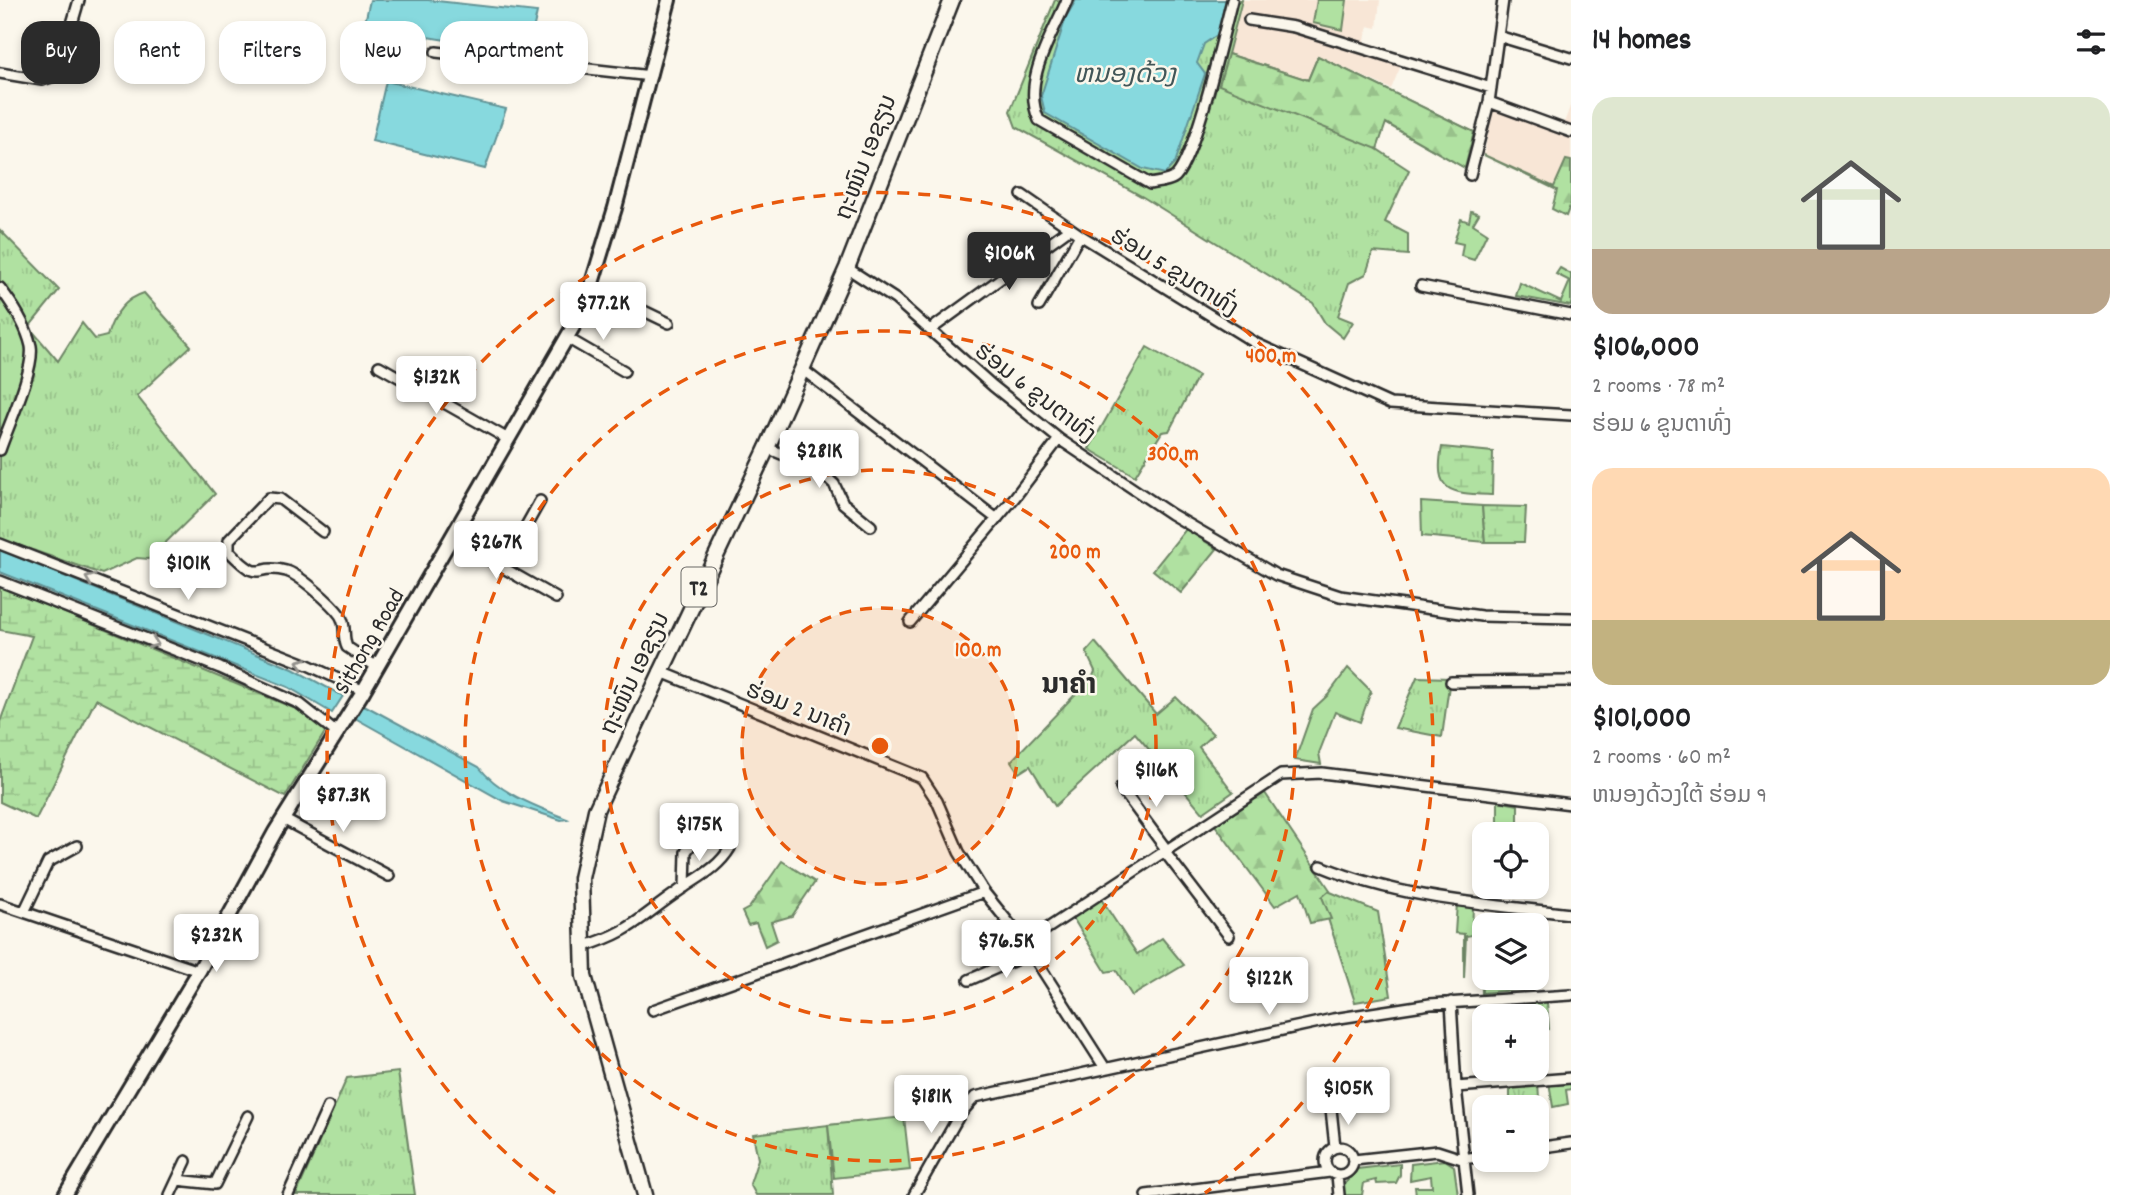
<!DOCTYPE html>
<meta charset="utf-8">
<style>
:root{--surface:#fff;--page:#f6f6f6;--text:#202124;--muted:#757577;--accent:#2b2b2b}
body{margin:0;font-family:Dekko,"Noto Sans Lao",sans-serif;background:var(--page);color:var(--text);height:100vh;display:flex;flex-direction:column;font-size:26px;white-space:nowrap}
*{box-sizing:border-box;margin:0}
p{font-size:23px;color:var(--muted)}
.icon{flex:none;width:38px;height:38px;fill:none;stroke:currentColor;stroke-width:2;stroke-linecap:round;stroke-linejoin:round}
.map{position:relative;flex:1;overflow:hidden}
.side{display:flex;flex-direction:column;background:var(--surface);width:560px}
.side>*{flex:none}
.top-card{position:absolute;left:21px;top:21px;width:665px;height:63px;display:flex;gap:14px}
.buttons{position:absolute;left:1472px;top:822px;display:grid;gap:14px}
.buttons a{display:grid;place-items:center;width:77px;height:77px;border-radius:14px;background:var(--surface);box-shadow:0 4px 10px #0003;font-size:35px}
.price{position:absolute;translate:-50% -60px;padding:0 16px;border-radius:7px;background:#fff;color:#222;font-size:23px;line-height:46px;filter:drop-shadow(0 2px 4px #0008)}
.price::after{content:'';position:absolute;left:50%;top:42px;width:21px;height:16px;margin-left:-10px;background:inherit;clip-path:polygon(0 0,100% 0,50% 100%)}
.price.active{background:var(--accent);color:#fff}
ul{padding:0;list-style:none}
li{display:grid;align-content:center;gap:14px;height:371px;padding:0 21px}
li span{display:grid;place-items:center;height:217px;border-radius:21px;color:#555}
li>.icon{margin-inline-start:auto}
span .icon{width:126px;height:126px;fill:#fffc;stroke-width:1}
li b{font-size:30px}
h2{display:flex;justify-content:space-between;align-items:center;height:84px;padding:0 21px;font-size:30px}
.chip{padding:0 24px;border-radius:21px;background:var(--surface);box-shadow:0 4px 10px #0003;font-size:24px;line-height:63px}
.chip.active{background:var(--accent);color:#fff}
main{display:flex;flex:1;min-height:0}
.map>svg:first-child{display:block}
.built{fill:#f8e6d6}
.grass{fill:url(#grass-tufts);stroke:#6e8666;stroke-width:2}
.forest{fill:url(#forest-firs);stroke:#6e8666;stroke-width:2}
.wetland{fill:url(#wetland-marsh);stroke:#6e8666;stroke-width:2}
.garden{fill:#b0e1a1;stroke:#6e8666;stroke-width:2}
.water{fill:#87d9de;stroke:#629396;stroke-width:2}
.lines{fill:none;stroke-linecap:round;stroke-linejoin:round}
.minor-casing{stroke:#2b2b2b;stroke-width:14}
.secondary-casing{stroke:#2b2b2b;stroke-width:18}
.primary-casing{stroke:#2b2b2b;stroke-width:19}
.minor{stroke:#fbf7ec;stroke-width:9}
.secondary{stroke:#fbf7ec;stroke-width:12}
.primary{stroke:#fbf7ec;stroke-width:14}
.oneway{stroke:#93918c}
.ring{fill:none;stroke:#e8590c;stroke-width:3.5;stroke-dasharray:12 9}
.labels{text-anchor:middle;stroke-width:5;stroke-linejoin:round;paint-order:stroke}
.shield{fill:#fbf7ec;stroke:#696865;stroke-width:2}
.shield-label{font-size:23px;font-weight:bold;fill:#2b2b2b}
.street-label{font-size:24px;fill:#2b2b2b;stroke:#fbf7ec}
.water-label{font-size:26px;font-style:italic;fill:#425658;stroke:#fbf7ec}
.quarter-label{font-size:28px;font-weight:bold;fill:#2b2b2b;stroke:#fbf7ec}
.centre{fill:#e8590c;stroke:#fbf7ec;stroke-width:3.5}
.ring-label{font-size:21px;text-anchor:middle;font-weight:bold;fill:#e8590c;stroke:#fbf7ec;stroke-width:5;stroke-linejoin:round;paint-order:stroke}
</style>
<main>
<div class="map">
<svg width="1571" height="1195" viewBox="0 0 1571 1195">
<defs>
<pattern id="grass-tufts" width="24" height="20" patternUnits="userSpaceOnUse" patternTransform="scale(1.75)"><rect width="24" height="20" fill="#b0e1a1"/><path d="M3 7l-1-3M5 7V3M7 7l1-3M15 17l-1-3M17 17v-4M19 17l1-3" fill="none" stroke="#98c18b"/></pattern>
<pattern id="forest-firs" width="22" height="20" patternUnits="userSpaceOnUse" patternTransform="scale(1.75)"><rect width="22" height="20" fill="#b0e1a1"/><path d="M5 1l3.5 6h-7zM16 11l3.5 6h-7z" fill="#98c18b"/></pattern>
<pattern id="wetland-marsh" width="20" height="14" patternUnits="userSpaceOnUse" patternTransform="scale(1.75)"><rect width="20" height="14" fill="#b0e1a1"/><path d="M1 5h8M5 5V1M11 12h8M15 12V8" fill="none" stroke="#98c18b"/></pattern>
</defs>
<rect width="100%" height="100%" fill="#fbf7ec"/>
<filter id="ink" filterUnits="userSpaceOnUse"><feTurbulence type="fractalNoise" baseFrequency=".0143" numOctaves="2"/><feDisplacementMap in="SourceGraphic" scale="14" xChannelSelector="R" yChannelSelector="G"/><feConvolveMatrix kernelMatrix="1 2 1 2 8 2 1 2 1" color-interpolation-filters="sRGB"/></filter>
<g filter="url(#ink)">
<!-- built -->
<path class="built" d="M1242,0h138l-3,28 -9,-2 -4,19 41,11 -14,33 -73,-33 -10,24 -80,-26z
M1495,97l69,26 7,-19v57h-5l-11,26 -71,-32z"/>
<!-- grass -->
<path class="grass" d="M1055,0h187l-14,54 80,26 10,-24 156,76 -9,36 -80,-45 -8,26 32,21 -24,52 23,12v21l-35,-3 -7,22 -17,9 -11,33 15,6 -10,16 -18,-15 -12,-20 -170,-106 -127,-70 -6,-16z
M0,230l59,60 -30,37 29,34 24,-38 13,16 12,-3c6,-20 17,-37 37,-43l47,53 -54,50 78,98 -66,65 -12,-1 -35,16 -102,-35z
M1147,347l51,29 -29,55 -7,1 -27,44 -46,-27z
M1421,502l61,4 3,36 -63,-6z
M1095,642l61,72 20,-17 37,37 -14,13 34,45 -30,21 -68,-80 -80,73 -25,-40 -11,7 -8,-12 82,-85 2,-5 -9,-19z
M1417,677l33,1 -8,59 -47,-9z
M1328,891l50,21 13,84 -36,6 -34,-105z
M1101,899l36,55 25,-16 22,27 -52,31 -16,-26 -10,2 -33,-54z
M1457,903l16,2 -1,30 -6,1 -2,43v-45l-9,-1z
M1547,1002l2,27 -12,1 -1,-13h-27l-1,-11z
M398,1072l17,123h-119l51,-117z
M1538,1083l1,15 -29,4v-15z
M828,1125l5,70h-77l-6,-11 8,-25 -5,-25z"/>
<!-- forest -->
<path class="forest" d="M1228,54l80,26 10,-24 156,76 -9,36 -79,-45 -9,26 -158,-64z
M1484,155l70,32 12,-27 5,1v42l-5,13 -14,-7 5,-19z
M1186,529l31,20 -36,44 -28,-23z
M1265,793l65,97 -8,7 9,22 -21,4 -10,-31 -25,14 -60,-81z
M782,861l33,21 -23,34 -21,6 6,18 -12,6 -9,-23 -8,2 -6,-13 7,-4z
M1480,934h4v44h43l-1,11 -44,4z"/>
<!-- wetland -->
<path class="wetland" d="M1442,447l51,5 -1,43c-40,-2 -59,-1 -50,-48z
M1482,506l44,1 -2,35h-39z
M0,586l296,123 31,20 -42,68 -189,-98 -60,120 -36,-17v-80l32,-86 -32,-6z"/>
<!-- garden -->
<path class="garden" d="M1317,0h30l-4,30 -30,-7z
M1471,211l8,3 -6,10 14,9 -13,27 -13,-4 2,-12 -9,-2 7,-23 8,3z
M1560,268l11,6v32l-55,-10 4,-13 41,19 9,-21 -14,-7z
M1348,668l23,23 -11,31 -25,-10 -16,41 2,11 -26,-4 18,-51 15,-14z
M1498,801l20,4v26l-4,-1 -1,5h-29v12h-7l1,-16 20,-1z
M1571,1080v9l-5,1 2,14 -15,3 -4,-25z
M904,1117l6,53 -76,8 -6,-53z
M1445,1160l9,6 4,29h-42l-1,-8h17l-1,-11 -21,4 1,-16z
M1400,1164v11l-4,8 -19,1 -1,-4 -12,3 -2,12h-18l-1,-9 14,-17z"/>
<!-- water -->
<path class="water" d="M370,0h58l109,12 -9,41 -164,-26z
M1076,0h150l-9,35 -13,9 -7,19 8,11 -30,89 -10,11 -22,-5 -98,-56 -4,-17 25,-79z
M386,81l120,28 -21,60 -113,-28z
M0,550l293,119 50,27 -11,17 -44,-26 -288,-115z
M364,705l115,62c21,27 57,39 88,52l-6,1 -58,-19 -148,-83z"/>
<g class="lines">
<defs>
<path id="minor" d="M1067,0c-15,36 -46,82 -28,120l111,64c8,-2 20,-2 26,-8 20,-22 47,-141 56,-176
M1249,20l45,7 197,61
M1498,36l73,22
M436,52l215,24
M0,73l42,7 15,-5 22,-75
M1489,102l82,30
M1470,175l19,-73 14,-102
M1022,195l58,40 177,109 133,60 181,11
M847,268l48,31 98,87 66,53 112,75 105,61 64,21 141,20 90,2
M592,286l77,37
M1421,286l150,29
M0,288c13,17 26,36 31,58 4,23 -23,80 -31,104
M1039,306l41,-71
M930,330l140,-102
M567,338l57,33
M379,366l129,73
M802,369l195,150
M767,448l49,20 18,16 9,19 28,23
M323,532l-43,-33 -11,-1 -40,42v11c35,36 24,11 57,20 13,3 46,33 54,44 7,10 2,22 7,32l30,20
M451,538l105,60
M0,544l308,121 56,26
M503,567l37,-66
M0,581l220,87 80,36 38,30
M910,622l105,-125 44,-58
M659,671l263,107 15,23 22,51 25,40 41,51 80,125
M1451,682l120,-1
M1121,788l45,61
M283,819l106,57
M1164,851l65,85
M1321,866c80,33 165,38 250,48
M685,887l1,-35 13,-20
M0,904l199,67
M24,912l24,-50 29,-16
M1025,943l256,-168 41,-2 249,31
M582,947c49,-15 55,-27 94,-54 20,-15 41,-23 54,-45
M969,980l62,-27
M1451,1002l5,85 12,108
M653,1010l331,-118
M1456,1087l115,-9
M1331,1109l4,38
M1325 1161a14 14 0 1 1 28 0a14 14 0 1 1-28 0Z
M1536,1148l35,-5
M1354,1160l83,-9 25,8 22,-3
M1337,1175l2,20
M177,1180l9,-19
M170,1195l7,-15 38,4 33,-68
M288,1195l40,-88
M914,1195l46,-81 15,-17 358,-78 97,-15 141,-9
M1146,1195l184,-23"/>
<path id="secondary" d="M65,1195l134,-224 76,-139 87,-139 223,-387 30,-98 54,-208"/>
<path id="primary" d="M645,1195l-61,-219 -3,-98 15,-68 171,-362 80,-180 105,-268"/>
</defs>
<!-- minor casing -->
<use href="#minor" class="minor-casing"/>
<!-- secondary casing -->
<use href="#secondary" class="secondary-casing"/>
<!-- primary casing -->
<use href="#primary" class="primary-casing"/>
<!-- minor -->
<use href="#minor" class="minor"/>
<!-- secondary -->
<use href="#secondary" class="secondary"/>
<!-- primary -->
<use href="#primary" class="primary"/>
</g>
<!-- one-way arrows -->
<defs><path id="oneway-chevron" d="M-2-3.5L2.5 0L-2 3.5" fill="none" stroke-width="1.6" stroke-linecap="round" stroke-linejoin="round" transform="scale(1.75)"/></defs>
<g class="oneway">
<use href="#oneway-chevron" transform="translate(90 579) rotate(-158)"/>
<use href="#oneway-chevron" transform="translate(154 643) rotate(21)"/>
<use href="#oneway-chevron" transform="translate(301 663) rotate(-158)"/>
</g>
</g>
<!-- distance rings -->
<circle cx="880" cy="746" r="138" fill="#e8590c" fill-opacity=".12"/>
<g class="ring">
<circle cx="880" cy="746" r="138"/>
<circle cx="880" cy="746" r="276"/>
<circle cx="880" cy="746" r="415"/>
<path d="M555 1193A553 553 0 1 1 1205 1193"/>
</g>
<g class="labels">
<!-- shield labels -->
<rect class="shield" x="681.5" y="567.5" width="35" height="39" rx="5"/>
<g class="shield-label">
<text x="699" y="595">T2</text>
</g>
<!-- street labels -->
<g class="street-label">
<text transform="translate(865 157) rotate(-69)" y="8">ຖະໜົນ ເອຊຽນ</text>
<text transform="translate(1175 271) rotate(32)" y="8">ຮ່ອມ 5 ຂູນຕາທົ່ງ</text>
<text transform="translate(1036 392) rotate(38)" y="8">ຮ່ອມ 6 ຂູນຕາທົ່ງ</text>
<text transform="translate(368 641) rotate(-60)" y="8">Sithong Road</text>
<text transform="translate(634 673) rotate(-65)" y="8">ຖະໜົນ ເອຊຽນ</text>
<text transform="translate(799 708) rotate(22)" y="8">ຮ່ອມ 2 ນາຄຳ</text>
</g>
<!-- water labels -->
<g class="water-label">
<text x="1125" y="82">ຫນອງດ້ວງ</text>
</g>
<!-- quarter labels -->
<g class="quarter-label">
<text x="1069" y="693">ນາຄຳ</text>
</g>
</g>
<circle cx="880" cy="746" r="10" class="centre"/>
<g class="ring-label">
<text x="1271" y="362">400 m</text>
<text x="1173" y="460">300 m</text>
<text x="1075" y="558">200 m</text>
<text x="978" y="656">100 m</text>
</g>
</svg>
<div class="buttons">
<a><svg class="icon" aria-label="locate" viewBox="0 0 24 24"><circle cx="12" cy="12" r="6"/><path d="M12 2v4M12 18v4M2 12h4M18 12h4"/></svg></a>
<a><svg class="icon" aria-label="layers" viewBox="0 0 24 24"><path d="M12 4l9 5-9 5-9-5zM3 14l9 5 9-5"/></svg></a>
<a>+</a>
<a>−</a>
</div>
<b class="price active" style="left:1009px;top:292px">$106K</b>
<b class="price" style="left:603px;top:342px">$77.2K</b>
<b class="price" style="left:436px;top:416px">$132K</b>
<b class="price" style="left:819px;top:490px">$281K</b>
<b class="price" style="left:496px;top:581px">$267K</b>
<b class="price" style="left:188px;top:602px">$101K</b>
<b class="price" style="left:1156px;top:809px">$116K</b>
<b class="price" style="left:343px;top:834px">$87.3K</b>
<b class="price" style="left:699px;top:863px">$175K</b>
<b class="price" style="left:216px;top:974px">$232K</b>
<b class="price" style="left:1006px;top:980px">$76.5K</b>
<b class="price" style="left:1269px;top:1017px">$122K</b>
<b class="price" style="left:1348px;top:1127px">$105K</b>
<b class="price" style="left:931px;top:1135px">$181K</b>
<div class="top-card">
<a class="chip active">Buy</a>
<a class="chip">Rent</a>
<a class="chip">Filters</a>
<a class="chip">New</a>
<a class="chip">Apartment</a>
</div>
</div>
<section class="side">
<h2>14 homes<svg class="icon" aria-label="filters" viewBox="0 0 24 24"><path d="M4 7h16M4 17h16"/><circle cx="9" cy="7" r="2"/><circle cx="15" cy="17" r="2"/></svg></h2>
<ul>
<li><span style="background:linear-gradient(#dfe7d0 70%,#b9a48a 0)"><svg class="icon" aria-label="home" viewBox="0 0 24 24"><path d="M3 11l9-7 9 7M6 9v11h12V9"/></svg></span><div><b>$106,000</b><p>2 rooms · 78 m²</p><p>ຮ່ອມ 6 ຂູນຕາທົ່ງ</p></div></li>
<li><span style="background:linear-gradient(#ffd9b3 70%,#c2b280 0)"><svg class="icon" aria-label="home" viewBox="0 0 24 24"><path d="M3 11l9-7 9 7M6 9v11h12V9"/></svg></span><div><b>$101,000</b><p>2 rooms · 60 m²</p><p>ຫນອງດ້ວງໃຕ້ ຮ່ອມ 9</p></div></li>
</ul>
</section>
</main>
